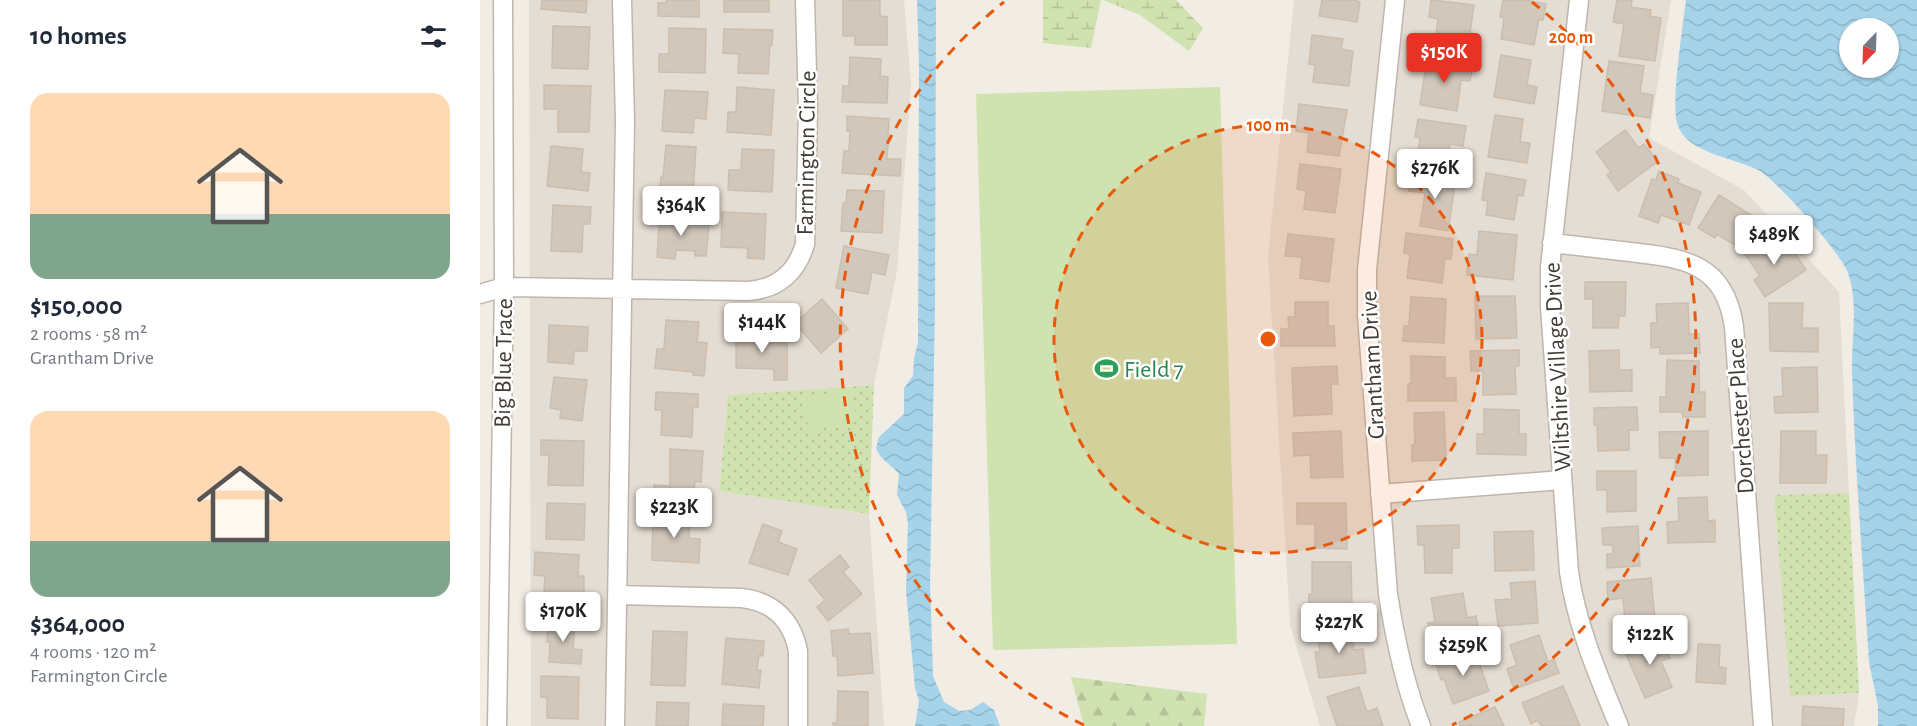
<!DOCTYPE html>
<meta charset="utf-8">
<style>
:root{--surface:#fff;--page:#f2f2f3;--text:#1f2937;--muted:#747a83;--accent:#e83224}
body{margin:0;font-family:"Alegreya Sans",sans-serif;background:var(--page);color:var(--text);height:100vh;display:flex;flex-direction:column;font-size:22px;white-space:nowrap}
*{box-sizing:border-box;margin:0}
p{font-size:20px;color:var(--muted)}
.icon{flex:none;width:33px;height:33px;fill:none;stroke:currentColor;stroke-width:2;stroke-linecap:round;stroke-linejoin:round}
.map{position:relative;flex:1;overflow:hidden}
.details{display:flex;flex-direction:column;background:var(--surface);width:480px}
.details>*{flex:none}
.needle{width:39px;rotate:203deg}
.controls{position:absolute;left:1359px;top:18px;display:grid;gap:12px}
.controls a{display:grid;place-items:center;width:60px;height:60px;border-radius:50%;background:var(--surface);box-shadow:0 2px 4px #0004;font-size:30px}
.price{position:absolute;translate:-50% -51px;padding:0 14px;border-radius:6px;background:#fff;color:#222;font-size:20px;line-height:39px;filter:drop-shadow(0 2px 3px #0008)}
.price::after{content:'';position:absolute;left:50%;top:36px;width:18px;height:14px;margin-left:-9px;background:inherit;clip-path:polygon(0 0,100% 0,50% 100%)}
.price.selected{background:var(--accent);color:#fff}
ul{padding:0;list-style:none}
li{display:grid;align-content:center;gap:12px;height:318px;padding:0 30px}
li span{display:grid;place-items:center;height:186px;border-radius:18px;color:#555}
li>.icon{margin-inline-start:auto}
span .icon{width:108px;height:108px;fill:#fffc;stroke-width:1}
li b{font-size:26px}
h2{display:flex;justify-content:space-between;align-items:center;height:72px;padding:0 30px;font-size:26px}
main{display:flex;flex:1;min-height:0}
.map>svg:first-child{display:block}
.residential{fill:#e4ddd3}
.green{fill:url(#green-dots)}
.forest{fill:url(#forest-firs)}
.wetland{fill:url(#wetland-marsh)}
.pitch{fill:#d0e2b0}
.water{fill:url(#water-waves);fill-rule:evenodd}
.building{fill:#d1c7bb;stroke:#cbbeaf;stroke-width:1.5}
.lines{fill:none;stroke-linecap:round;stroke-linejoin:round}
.minor-casing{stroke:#beb6ab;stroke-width:21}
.minor{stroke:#fff;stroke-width:18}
.ring{fill:none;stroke:#e8590c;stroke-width:3;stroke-dasharray:10 8}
.labels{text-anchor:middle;stroke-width:5;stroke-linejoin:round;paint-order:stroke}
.street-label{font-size:24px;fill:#423c35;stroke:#fff}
.leisure-label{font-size:24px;fill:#27864d;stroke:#fff;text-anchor:start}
.centre{fill:#e8590c;stroke:#fff;stroke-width:3}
.ring-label{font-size:18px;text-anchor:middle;font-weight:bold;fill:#e8590c;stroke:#fff;stroke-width:5;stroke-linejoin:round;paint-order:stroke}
</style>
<main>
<section class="details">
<h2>10 homes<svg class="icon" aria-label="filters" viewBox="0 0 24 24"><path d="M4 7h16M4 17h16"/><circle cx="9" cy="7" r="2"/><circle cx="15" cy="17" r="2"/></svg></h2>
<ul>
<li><span style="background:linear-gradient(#ffd9b3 65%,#7fa58c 0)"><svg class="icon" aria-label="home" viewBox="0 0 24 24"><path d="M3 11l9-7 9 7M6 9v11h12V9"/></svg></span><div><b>$150,000</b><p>2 rooms · 58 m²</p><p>Grantham Drive</p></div></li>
<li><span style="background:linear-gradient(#ffd9b3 70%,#7fa58c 0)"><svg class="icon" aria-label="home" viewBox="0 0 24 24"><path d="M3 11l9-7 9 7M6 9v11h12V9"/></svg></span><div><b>$364,000</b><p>4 rooms · 120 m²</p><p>Farmington Circle</p></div></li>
</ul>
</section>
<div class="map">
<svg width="1437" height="726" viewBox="0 0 1437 726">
<defs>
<pattern id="green-dots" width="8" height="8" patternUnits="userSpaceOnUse" patternTransform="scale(1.5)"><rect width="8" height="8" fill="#d0e2b0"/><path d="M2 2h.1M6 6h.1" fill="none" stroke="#b4c398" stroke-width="1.8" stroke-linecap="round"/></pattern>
<pattern id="forest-firs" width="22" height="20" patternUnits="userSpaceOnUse" patternTransform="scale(1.5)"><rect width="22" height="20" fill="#d0e2b0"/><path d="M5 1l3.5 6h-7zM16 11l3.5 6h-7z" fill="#b4c398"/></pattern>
<pattern id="wetland-marsh" width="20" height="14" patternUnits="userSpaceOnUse" patternTransform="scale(1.5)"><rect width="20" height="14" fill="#d0e2b0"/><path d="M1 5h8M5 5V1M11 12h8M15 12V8" fill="none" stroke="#b4c398"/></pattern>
<pattern id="water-waves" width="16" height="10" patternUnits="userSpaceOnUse" patternTransform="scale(1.5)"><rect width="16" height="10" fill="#a5d3e9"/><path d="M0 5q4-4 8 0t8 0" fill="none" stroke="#8fb6c8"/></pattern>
</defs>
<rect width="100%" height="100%" fill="#f1ece4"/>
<!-- residential -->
<path class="residential" d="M49,0h375l7,85 -14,186 -23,114 -146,10 -9,96 150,23 15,212h-353z
M814,0h377l-22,138 95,52 95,102 10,201 -75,3 16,199 69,-2 -5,33h-534l-30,-101 -22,-369z"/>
<!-- green -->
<path class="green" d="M394,385l-5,129 -150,-23 9,-96z
M1369,493l10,200 -69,3 -16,-201z"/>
<!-- forest -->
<path class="forest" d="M591,677l136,17 -3,32h-120z"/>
<!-- wetland -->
<path class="wetland" d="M563,0h58l-10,48 -48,-5z
M623,0h73l27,28 -14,23 -49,-36z"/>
<!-- pitch -->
<path class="pitch" d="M740,87l17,557 -244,6 -17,-556z
M371,389l6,32 -48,10 -6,-32z"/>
<!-- water -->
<path class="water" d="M437,0h19l-1,307 -5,277 3,92 11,26 15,9 11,-1 13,-8 11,8 6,16h-85l4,-25 -4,-13 -9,-97 2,-68 -2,-11 -9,-17 2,-21c-8,-10 -19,-14 -23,-26l3,-11 25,-23v-26l9,-12 1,-18 4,-15 1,-280z
M1206,0h231v726h-39v-20l-9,-44c-6,-96 -14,-193 -17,-290 -1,-33 7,-67 -4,-99 -7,-20 -70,-91 -88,-102 -23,-13 -72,-17 -82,-45 -8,-20 5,-100 8,-126zM1408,28v40h-38v-40z"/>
<!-- building -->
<path class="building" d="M62,0h45l-1,13 -45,-4z
M186,0h33v17l-41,-1v-13h8z
M244,0h45v12h-45z
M363,0h37v16l7,1v28h-32v-9h-12z
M842,0h32l6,2 -3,20 -38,-6z
M951,0l43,5 -7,50 -33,-5 4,-31 -9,-2z
M1023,0h22l21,4 -3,16 -4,-1 -5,26 -33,-6 3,-21 -4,-1z
M1137,0h15l-1,7 20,3 -1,6 11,2 -6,43 -36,-5 5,-32 -11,-2z
M73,26l37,1 -2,42 -36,-1z
M189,28l37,1 -1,44 -46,-1v-18h10z
M244,29l49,1 -1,15h-2l-2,29 -30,-1 1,-19 -16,-1z
M832,35l31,4 -2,10 12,2 -4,35 -36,-4 2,-17 -6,-1z
M1021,55l30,5 -4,25 10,2 -3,17 -40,-7z
M370,57l31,2 -1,17 8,1 -1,26 -45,-1 1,-16h6z
M947,59l46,7 -3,15 -9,-1 -4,31 -37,-6z
M1129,61l35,5 -4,27 13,2 -3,23 -48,-7z
M64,85l47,1 -2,46h-31v-23h-14z
M257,87l37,3 -3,45 -44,-3 1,-20h8z
M185,90l43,2 -2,27 -12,-1 -1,15 -31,-2z
M819,104l48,6 -8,46 -32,-4 2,-19 -13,-2z
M1015,115l28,4 -3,23 10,1 -3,20 -39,-6z
M367,116l42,3 -2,40h14l-1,17 -58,-3 2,-22h5l1,-20h-3z
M938,119l48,7 -3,20 -13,-2 -3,22 -30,-4 3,-24 -5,-1z
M1145,130l14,18 5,-4 14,17 -40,30 -11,-16 4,-3 -15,-20z
M186,145l30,2 -3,48 -33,-2 1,-16h2z
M71,146l32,3 -2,23 9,1 -2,18 -41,-5z
M262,149l32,1 -2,42 -44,-2 1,-20h12z
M820,164l41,5 -6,44 -31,-4 2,-18 -9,-2z
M1179,171l20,8 -1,4 23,9 -12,33 -28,-10 -3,8 -19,-7 13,-37 4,1z
M932,173l44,6 -8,52 -28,-5 5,-33 -16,-2z
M1006,173l40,7 -3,16 -5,-1 -4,25 -28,-5 2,-14 -6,-1z
M367,190l37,1 -2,42 -41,-2 2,-28h3z
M1239,195l35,22 -18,29 -19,-12 -2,4 -17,-10z
M73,205l38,2 -1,17h-7l-1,28 -31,-1z
M180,212l16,2v9l33,2 -3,31h-11v-5l-19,-1 -1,9 -18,-2z
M242,212l44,2 -2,45 -17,-1 1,-10 -27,-1z
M999,231l38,4 -4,45 -46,-5 2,-21 8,1z
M926,233l47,6 -2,20h-6l-3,24 -35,-5 3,-24 -6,-1z
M808,234l46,5 -5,43 -29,-4 2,-21 -17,-1z
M1294,236l13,20 7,-5 12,19 -41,27 -11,-17 6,-4 -15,-22z
M364,246l45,9 -4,20 -13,-3 -4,22 -32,-6z
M1105,282h41l-1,34h-6l-1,12h-25v-29h-8z
M995,296h40l2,42 -41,1z
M931,297l35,2 -2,44 -41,-2 1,-15h5z
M342,299l26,30 -27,24 -26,-30z
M815,302h33v24h6l1,20h-54v-17h8l-1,-12h7z
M1208,303l1,31h10l1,19 -40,1v-7l-9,1v-25h6l-1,-19z
M1289,303h34l-1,25h16v24l-48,-1z
M186,320l33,2 -2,20 10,1 -3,33 -11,-1v-3l-38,-4 2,-19h7z
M69,325l39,2 -1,24h-13l-1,13 -25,-2z
M256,329h17v10h34v41h-13v-11l-38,-1z
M1039,350v16h-4l1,28 -33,1v-24h-12l-1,-20z
M1139,350v20h13v21l-42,1 -1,-41z
M931,356l34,1v21h11v23h-48v-17h3z
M1187,360l32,1v31h6v25h-22l-1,-5h-22v-15h6z
M857,366l1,18h-7l1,30 -38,2 -2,-48z
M1337,367l1,45 -43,1 -1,-16 9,-1 -1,-28z
M74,377l33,3 -5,41 -22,-3 1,-8 -11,-2z
M176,392l42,2v13h-5l-1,30 -31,-2 1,-25h-7z
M1157,407l1,23h-9v20l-31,1 -1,-26h-3v-17z
M1004,409l35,1v24h7v21l-49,-1v-20h7z
M964,412l2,48 -34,1v-16l3,-1 -1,-31z
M861,431l2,46 -32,1 -1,-23 -16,1 -1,-23z
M1228,431v44l-32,1 -1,-18h-15l-1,-26z
M1301,431h35v24h11l-1,28h-46z
M61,440l43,1 -1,45 -35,-1 1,-30h-8z
M190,449l33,2 -2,31 -6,-1 -2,24 -40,-3 1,-17 16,1z
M1117,471h39v40l-29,1v-22h-10z
M1227,497l1,24 7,-1v22l-47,1 -1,-21 12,-1 -1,-23z
M67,503l38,1 -1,36 -38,-1z
M817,503h49l1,46 -32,-1v-24h-18z
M173,511l37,3 -1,24 11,1 -1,24 -47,-3z
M283,524l19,7 -4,11 19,7 -9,26 -39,-12z
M979,525v23h-7v25h-27l-1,-28h-6l-1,-19z
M1158,526l2,40 -33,2v-14h6v-9h-10l-1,-17z
M1053,531l1,39 -39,1 -1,-39z
M55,552l44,3 -1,21h6v18l-40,-2 1,-16 -11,-1z
M360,555l9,12 -6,5 19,22 -34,27 -11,-14 8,-7 -16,-20z
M832,562h39l1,45h-43v-13h3z
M1171,578l5,51 -30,3 -3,-34 -15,2 -1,-18z
M1055,581l3,42 -40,3 -3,-26 17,-1 -2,-16z
M983,593l4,25 9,-2 3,16 -48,9 -3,-18 7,-1 -4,-24z
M68,621l27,1 -2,27 9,1 -1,14 -32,-2 1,-20h-3z
M872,628l2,22 9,-1 3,24 -47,5 -4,-26h5l-3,-20z
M368,629l1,5 21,-1 3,40 -35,3 -1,-20h-4l-2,-25z
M173,631l34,1 -2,54 -34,-1z
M1059,635l9,27 6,-3 5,14 -45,16 -7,-20 10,-4 -7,-20z
M1181,636l9,22 -9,3 11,26 -27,11 -20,-46z
M246,638l38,3 -1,15 -4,-1 -2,15h4l-2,18 -37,-4z
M1218,644l22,1 -1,22 7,1 -1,16 -29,-2z
M995,651l14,40 -36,13 -9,-25 -3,1 -5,-16z
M61,676l38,1 -1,42 -31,-1v-20l-6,-1z
M1083,686l17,40h-39l-3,-6 -7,4 -9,-21z
M879,687l8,25 10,-4 6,18h-46l-10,-29z
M358,691l30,1v34h-35v-3h4z
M177,702l32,1 -1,23h-32z
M243,704l41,2 -1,20h-41z
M1323,706l41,3 -1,17h-41z
M1015,707l9,19h-44l-1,-4z"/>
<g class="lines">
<defs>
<path id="minor" d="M915,0l-28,270v46l21,278c7,45 16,89 33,132
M1099,0l-29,267v40l19,265c8,55 29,103 50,154
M1072,243c26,3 52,6 78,9 54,6 95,11 104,75l29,399
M0,294l24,-7 244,4c30,-2 49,-19 57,-47l3,-136 -3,-108
M900,494l182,-14
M137,595l124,3c31,3 51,22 57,53v75
M17,726l7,-439 -1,-287
M135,726l10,-605 -3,-121"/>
</defs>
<!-- minor casing -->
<use href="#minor" class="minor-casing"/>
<!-- minor -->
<use href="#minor" class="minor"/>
</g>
<!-- distance rings -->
<circle cx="788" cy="339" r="214" fill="#e8590c" fill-opacity=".12"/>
<g class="ring">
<circle cx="788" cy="339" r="214"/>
<path d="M604 725A428 428 0 0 1 524 2M1052 2A428 428 0 0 1 972 725"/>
</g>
<!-- icons -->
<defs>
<symbol id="stadium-bare" viewBox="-9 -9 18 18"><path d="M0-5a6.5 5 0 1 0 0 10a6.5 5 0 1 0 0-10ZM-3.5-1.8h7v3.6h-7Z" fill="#2e9e5b" stroke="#fff" stroke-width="2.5" paint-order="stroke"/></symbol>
</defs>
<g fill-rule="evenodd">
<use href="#stadium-bare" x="610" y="352" width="33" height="33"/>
</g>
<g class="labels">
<!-- street labels -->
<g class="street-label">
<text transform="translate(326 153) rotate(-89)" y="8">Farmington Circle</text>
<text transform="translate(23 363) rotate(-89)" y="8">Big Blue Trace</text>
<text transform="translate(892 365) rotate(-93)" y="8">Grantham Drive</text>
<text transform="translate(1077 367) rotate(-93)" y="8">Wiltshire Village Drive</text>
<text transform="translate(1260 416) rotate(-94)" y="8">Dorchester Place</text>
</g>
<!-- leisure labels -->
<g class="leisure-label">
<text x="644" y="377">Field 7</text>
</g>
</g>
<circle cx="788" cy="339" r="9" class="centre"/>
<g class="ring-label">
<text x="1091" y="43">200 m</text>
<text x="788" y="131">100 m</text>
</g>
</svg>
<div class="controls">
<a><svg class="needle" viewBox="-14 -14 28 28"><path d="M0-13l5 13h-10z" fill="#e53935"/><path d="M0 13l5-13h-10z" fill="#747a83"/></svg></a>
</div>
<b class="price selected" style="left:964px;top:84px">$150K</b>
<b class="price" style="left:955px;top:200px">$276K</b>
<b class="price" style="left:201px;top:237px">$364K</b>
<b class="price" style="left:1294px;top:266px">$489K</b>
<b class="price" style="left:282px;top:354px">$144K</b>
<b class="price" style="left:194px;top:539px">$223K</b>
<b class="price" style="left:83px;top:643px">$170K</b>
<b class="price" style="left:859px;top:654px">$227K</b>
<b class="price" style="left:1170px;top:666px">$122K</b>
<b class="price" style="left:983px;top:677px">$259K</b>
</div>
</main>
